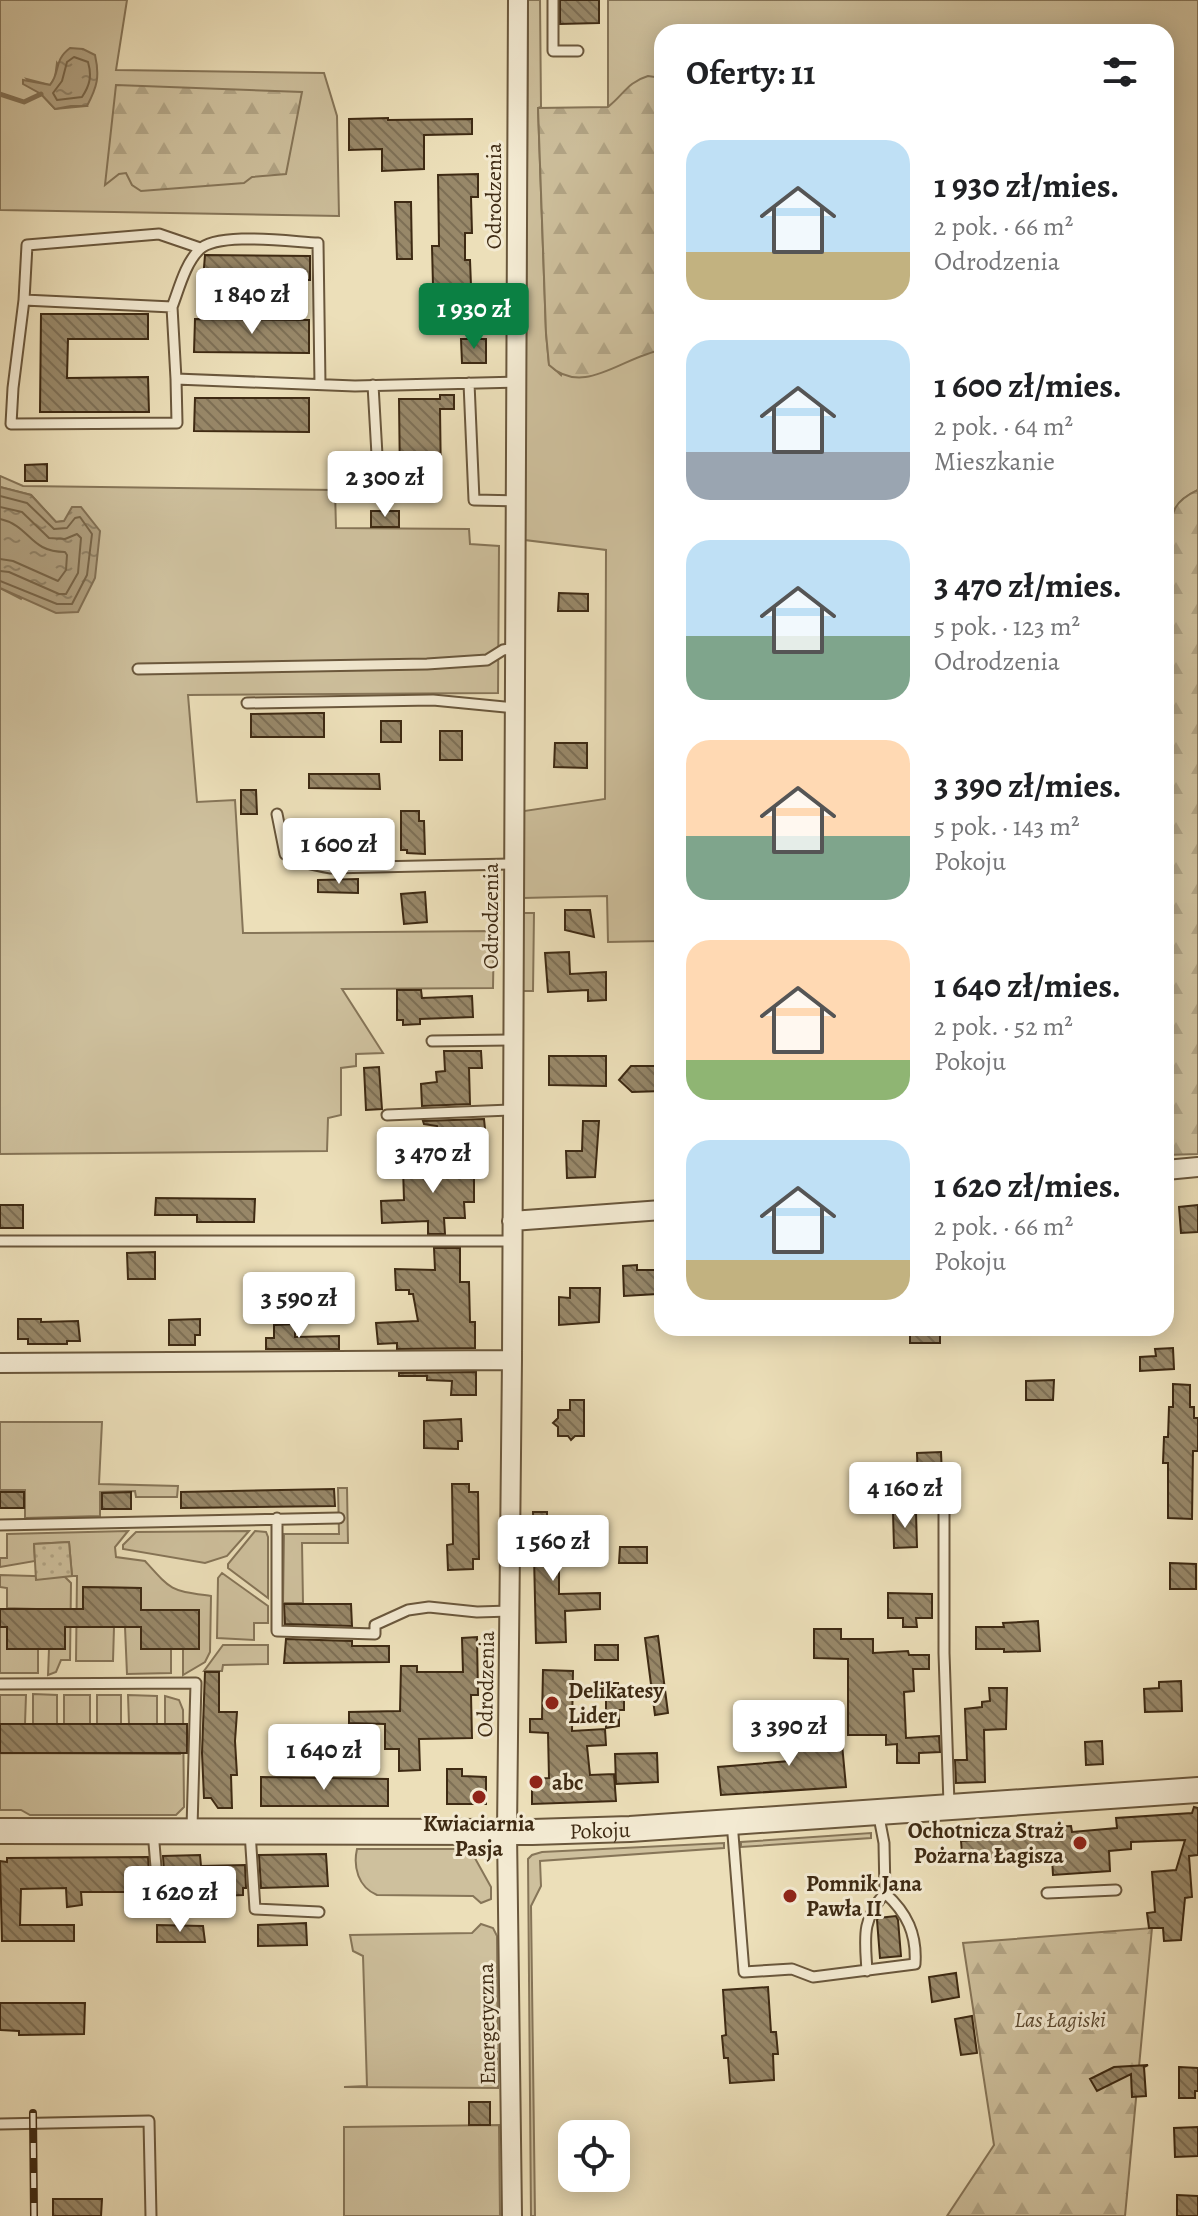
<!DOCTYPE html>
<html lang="pl">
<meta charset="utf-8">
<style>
:root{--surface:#fff;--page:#f2f2f2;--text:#202124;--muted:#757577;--accent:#0b8043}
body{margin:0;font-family:Alegreya,serif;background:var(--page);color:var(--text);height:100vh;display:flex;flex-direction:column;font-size:30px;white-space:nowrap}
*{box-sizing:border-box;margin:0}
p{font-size:26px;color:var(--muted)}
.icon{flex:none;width:44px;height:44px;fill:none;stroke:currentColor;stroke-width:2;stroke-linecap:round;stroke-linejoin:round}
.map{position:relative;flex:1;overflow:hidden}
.drawer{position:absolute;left:654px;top:24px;width:520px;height:1312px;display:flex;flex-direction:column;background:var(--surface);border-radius:24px;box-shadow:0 4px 20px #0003}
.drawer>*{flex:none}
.fabs{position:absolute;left:558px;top:2120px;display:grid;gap:16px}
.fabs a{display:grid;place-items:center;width:72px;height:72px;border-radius:16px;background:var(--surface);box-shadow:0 4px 20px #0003;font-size:40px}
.price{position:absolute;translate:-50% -68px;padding:0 18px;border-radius:8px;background:#fff;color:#222;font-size:26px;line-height:52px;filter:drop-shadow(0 2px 4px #0008)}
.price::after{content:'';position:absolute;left:50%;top:48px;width:24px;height:18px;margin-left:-12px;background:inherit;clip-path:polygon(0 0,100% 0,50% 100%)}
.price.on{background:var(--accent);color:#fff}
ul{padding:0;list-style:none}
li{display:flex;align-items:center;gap:24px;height:200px;padding:0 32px}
li span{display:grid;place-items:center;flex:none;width:224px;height:160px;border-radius:24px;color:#555}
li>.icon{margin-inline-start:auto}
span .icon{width:96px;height:96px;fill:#fffc;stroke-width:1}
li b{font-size:34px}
h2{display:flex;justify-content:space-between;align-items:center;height:96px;padding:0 32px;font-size:34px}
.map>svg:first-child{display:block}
.grass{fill:#cec09d;stroke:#867558;stroke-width:2;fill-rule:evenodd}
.forest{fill:url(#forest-firs);stroke:#867558;stroke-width:2}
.park{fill:url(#park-dots);stroke:#867558;stroke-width:2}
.water{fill:url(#water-ripples);stroke:#837155;stroke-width:2}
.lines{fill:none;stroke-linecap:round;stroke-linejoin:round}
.shore{stroke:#78664a;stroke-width:2}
.stream{stroke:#837155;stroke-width:5}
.building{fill:url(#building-back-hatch);stroke:#3e2a13;stroke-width:2}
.service-casing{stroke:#6a573c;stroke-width:13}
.minor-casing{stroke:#6a573c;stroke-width:22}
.tertiary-casing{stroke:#6a573c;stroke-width:28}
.service{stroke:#f3ead2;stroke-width:9}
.minor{stroke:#f3ead2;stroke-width:18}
.tertiary{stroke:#f3ead2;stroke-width:24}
.rail-casing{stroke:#3e2a13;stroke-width:8}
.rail{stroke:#f3ead2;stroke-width:5;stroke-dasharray:15;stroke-linecap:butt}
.poi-dot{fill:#8f2418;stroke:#f3ead2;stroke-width:3}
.labels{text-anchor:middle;stroke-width:6;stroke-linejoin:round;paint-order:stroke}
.street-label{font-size:22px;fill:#3e2a13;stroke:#f3ead2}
.poi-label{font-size:22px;font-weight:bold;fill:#3e2a13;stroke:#f3ead2;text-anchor:start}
.park-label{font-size:22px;font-style:italic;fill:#5b482f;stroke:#f3ead2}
</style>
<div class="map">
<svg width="1198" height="2216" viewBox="0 0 1198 2216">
<defs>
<pattern id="forest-firs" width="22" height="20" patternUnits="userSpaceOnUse" patternTransform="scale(2)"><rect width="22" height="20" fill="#cec09d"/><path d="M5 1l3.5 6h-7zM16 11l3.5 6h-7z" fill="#b2a586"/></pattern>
<pattern id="park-dots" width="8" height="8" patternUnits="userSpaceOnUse" patternTransform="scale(2)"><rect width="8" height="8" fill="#cec09d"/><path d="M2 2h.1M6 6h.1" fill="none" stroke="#b2a586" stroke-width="1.8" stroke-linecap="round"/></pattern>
<pattern id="water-ripples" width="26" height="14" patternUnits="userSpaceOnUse" patternTransform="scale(2)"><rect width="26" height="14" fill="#b1a181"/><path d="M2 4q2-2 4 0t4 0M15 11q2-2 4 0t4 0" fill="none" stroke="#918368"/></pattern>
<pattern id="building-back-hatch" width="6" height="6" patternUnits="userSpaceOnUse" patternTransform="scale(2)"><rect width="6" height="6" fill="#988869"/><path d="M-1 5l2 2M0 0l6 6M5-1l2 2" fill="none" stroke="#7d6f55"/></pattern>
</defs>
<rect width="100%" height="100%" fill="#ecdfb9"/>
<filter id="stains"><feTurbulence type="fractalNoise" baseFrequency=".0025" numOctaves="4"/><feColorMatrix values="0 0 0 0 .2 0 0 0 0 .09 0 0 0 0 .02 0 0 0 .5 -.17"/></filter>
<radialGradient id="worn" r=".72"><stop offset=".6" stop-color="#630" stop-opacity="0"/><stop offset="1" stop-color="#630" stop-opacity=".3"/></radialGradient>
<!-- grass -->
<path class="grass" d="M0,0h127l-11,70 208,3 13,43 2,100 -339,-6zM57,63l30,43 -32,3 -28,-30 23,6 5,-7z
M528,0h12l1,107 -3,1 8,225 3,31 12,11 62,-280 -15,12v-107h590v490c-27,13 -25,24 -29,52l-2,262 -1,-772h-504v909l-54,1 -1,-46 -84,2 1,-87 81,-12 1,-249 -81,-10z
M0,476l23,10 312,4 1,38 133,1 1,15 29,2 -1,147 -310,2 9,107 38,-2 8,133 251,-2 -1,57 -151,1 41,64 -27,1v12l-15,2v47l-13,3 -1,33 -327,3v-566l21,11 43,-78 -8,1 -25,-27 -31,-8z
M522,913h12l-1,78h-11z
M0,1422h102l-3,62 79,2 -1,11h-41l-1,-6 -35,1v24l-75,2v-28h-25z
M338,1488h9l1,55h-46l1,60h-20l1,-69h55z
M128,1531l-13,16 1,10 29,4c28,31 25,29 66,35l-1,56 -5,10 -22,13v-26h16v-39h-58v-22l-57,-1 -1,40h31l-1,34h-37l1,-85h-5l-3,-34 -35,2 1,17 -35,6v-9h7v-24z
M249,1531l-22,25 -22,7 -82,-14v-4l13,-13z
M255,1531l11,1 2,5v61l-40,-30v-4z
M222,1573l46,33v17h-14v17l-37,-2 1,-60z
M0,1575l65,2 6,6 -1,77h-9l-5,12 -8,3 1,-26h16v-39l-58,-2v-20l-7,-1z
M0,1627h7v22h31v24h-38z
M125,1627h16v22h30v24l-44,1z
M223,1645h45v19l-45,1 -1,6h-18z
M33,1694l24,1v29h-24z
M0,1695h26l-1,29h-25z
M64,1695h26v29h-26z
M97,1695h24v29h-24z
M128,1695l29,1v28h-28z
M165,1696l14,4 4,10 1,97 -8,8h-146l-9,-5h-21v-57l180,1v-30h-15z
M871,1833v5l-130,9v-5z
M724,1843v5l-184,13 1,25 -10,20 4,310h-4l-3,-357 4,-4 10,-3z
M357,1849h110l4,2 20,36v12l-10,4 -8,-7 -96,-1c-19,-8 -24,-28 -20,-46z
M481,1924l12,4 4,8 1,152 -154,-1 23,-1 -4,-130 -10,-5 -3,-16 122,-2z
M499,2125l1,91h-156v-89z"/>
<!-- forest -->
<path class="forest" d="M648,76l14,2v272c-39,6 -78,48 -113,15l-3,-32 -8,-225 70,-1c16,-13 20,-25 40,-31z
M116,85l186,7 -16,82 -34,3 -8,6 -103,8 -9,-6 -6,-12 -7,1 -14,11z
M1198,490v664l-32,1 3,-613c3,-28 1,-39 29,-52z
M1152,1928l-27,288h-178l47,-71 -31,-202z"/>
<!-- park -->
<path class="park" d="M69,1542l3,34 -36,4 -2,-36z"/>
<!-- water -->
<path class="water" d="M70,48l13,1 12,6c5,22 2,32 -8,51h-16l-16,3 -14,-15 -18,-10v-4l27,5c11,-14 3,-24 20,-37z
M0,487l31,8 25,27 8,-1 8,-14h9l19,24 -5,47 -17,34 -22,1 -56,-25z"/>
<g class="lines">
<!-- shore -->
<path class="shore" d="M74,57l14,5c4,14 2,23 -6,35l-25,3 -4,-7 9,-12 5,-19z
M0,496l27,7 27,26 13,-1 8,-10 5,-1 12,17 -5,41 -15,29h-15l-57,-23
M0,507l22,5 27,26 16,1 12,-5 4,4 -3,35 -12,21h-7l-50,-22 -9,-1
M0,519c31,7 29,33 65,33l2,3 -1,15 -8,11 -45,-20 -13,-2"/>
<!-- stream -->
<path class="stream" d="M0,94l24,8 17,-8"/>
</g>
<!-- building -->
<path class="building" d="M560,0h39v23l-39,1z
M388,118v2l84,-1v15l-48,1v34l-42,2v-22l-33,1v-31z
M478,174v23h-7l1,36h-7v27h5l1,26h-38l-1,-40h7l-1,-71z
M395,202h16l1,57h-15z
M205,255l105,1v24h-107z
M41,314h107v25h-80l-1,39 81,-1 1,35h-109z
M195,319l114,1v33l-115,-1z
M461,339h25v24h-24z
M440,395h14v14h-14l1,74 -41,-1 -1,-83h41z
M195,398h114v34l-115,-1z
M47,464v17h-22v-16z
M371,511h28v16h-28z
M559,593l29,1v17h-30z
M314,713h10v24h-73v-23z
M381,721h20v21h-20z
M440,731h22v29h-22z
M555,743h32v25l-33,-1z
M309,774h70l1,15 -71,-1z
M241,790h15l1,24h-16z
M401,811h18v10h5l1,33 -18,-1v-3h-6z
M358,879v14l-40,-1v-12z
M425,892l2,30 -23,2 -3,-30z
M565,910h25l4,27 -29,-7z
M569,952l1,22 36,-2v28l-18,1v-11l-40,2 -3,-39z
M397,990h24l1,8 50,-2 1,21 -53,2v5l-17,1v-5h-6z
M444,1051h37l1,17h-13l1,36 -48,2 -1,-22 16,-2 -1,-10 9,-1z
M549,1056h57v30l-57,-1z
M631,1066h31v25l-30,1 -13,-12z
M379,1067l3,42 -16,1 -2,-42z
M484,1119l1,10 -48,1v-4l-13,-2 -1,-3z
M583,1121h16l-4,56 -28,1 -1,-27h16z
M474,1158v44h-10l1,16h-21l1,16h-17v-13l-46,2 -1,-22 23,-1 -1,-32h33v-8z
M156,1198l99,1 -1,23h-57v-7h-42z
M0,1205h23v23h-23z
M1198,1205v27l-17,1 -2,-26z
M434,1248h26v34h9l1,40h5v26l-78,1v-6l-19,1 -2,-21 42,-2 -5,-27h-4v-4h-13l-1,-21 40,1z
M155,1252v27h-27l-1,-26z
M637,1265v5h19l1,24 -33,2 -1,-30z
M570,1288h30l-1,34 -40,3v-28l11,1z
M18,1319h23v3l37,-1 2,20h-13v3h-39v-5h-10z
M200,1319v16h-5v10h-26v-25z
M295,1324v13l44,-1v13h-73v-11h8v-13z
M910,1328h30v15h-30z
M1173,1348l1,21 -34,2v-14l16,-1 -1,-7z
M476,1372v23h-25l1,-14 -25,-1v-4h-28v-3z
M1054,1380l-1,20h-27v-19z
M1173,1384l17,1v22h4v11h4v33h-5l-1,68 -24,-1v-55h-5l1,-26h4l1,-30h4z
M570,1400h14v36h-9l-4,4 -3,-4h-10v-9l-5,-4 5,-5v-8h12z
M461,1419l1,22h-4v8l-34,-1v-27z
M941,1452l1,24 -9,1 -1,7h-14l-1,-31z
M452,1484h17v8h9l1,67h-6v10l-25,1 -1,-25 6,-1z
M334,1489l1,17 -154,2v-16z
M0,1492h24v16h-24z
M131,1492v17h-29v-16z
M533,1512h14v6h7v13h16v17h-11v46l41,-1v16l-35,2 1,31 -30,1z
M893,1512h23l1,35 -23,1z
M620,1547h27v16h-28z
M1170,1563l26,1v25h-26z
M83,1587l58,1v22h58v39h-58v-22h-76v22h-58v-22h-7v-18h83z
M888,1593l44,1v24h-16l1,9h-14v-9h-15z
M284,1604h67l1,22 -67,-2z
M1038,1621l2,30 -36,1v-3h-28v-22h28l-1,-4z
M814,1629h27v10h32v14l35,-2 1,4h20v14h-16l1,22 -10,1 2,46 33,-2 1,16 -21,1v10h-22v-19l-11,1v-10h-38v-76l-34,-1z
M658,1636l10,77 -13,2 -10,-77z
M477,1637l1,58h-7l1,43 -53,1 1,31 -21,1v-22h-14v-25l-36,-1v-11l51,-1 1,-45h16v6h46l-1,-34z
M286,1639l66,2v5h37v16l-105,1z
M595,1645h23v15h-23z
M543,1670l30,1 -1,60 33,-2 1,16 -19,1 3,29 24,-1 2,27 -84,3v-25l17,-1 -1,-45 -18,-1v-13h12z
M205,1672h14v40h18l-2,29 2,34h-6l1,33h-14l-7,-10h-7l-2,-45z
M1181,1681l1,30 -37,1 -1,-23 15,-1v-6z
M606,1683h12v4h6v23h-5v16l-13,2z
M989,1688h18l-1,41 -22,1 1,52 -29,1 -1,-23h12l-2,-51 17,-2v-5l8,-1z
M790,1716h16v29l36,-1 4,43 -125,8 -3,-28 72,-6z
M0,1724h187v29h-187z
M1102,1741l1,23 -17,1 -1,-23z
M657,1753l1,29 -42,2 -1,-30z
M447,1769h15v7l24,1v27h-39z
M261,1777l127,2v27h-127z
M1194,1807l4,1v47l-9,1 3,41 -7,1 -4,42 -17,1 -1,-13h-14l-2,-15 8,-1 -3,-40 24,-2 9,-30 -54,2v7l-22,2 1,20 -57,4 -1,-17 -89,7 -2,-24 90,-7v-7l20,-1 1,6 45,-4 -1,-10 76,-5z
M326,1854l2,32 -67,2 -2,-33z
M200,1855l1,11 44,-1 1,23h-3v7l-51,2 -1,-12 -26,2 -2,-31z
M148,1857l2,32h-5v3h-64l1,13 -15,2 -1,-19 -45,1 -1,36h54v16h-72l-2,-80 7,1v-4z
M896,1916l2,4 3,36 -21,2 -3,-38 1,-2z
M306,1923l1,22 -49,1v-21z
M157,1925l46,1 2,16h-48z
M956,1973l3,24 -27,5 -3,-25z
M768,1987l3,45h5l2,22h-5l1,26 -44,3 -2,-25h-4l-2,-22 4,-1 -3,-45z
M0,2003h85l-1,31 -65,1v-4l-19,-1z
M972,2016l5,37 -16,2 -6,-36z
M1148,2065l-4,2 2,29 -14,1 -1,-23 -34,17 -7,-12 24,-12z
M1179,2067l19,1v23h-3v7h-16z
M469,2102h21v23h-21z
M1198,2127v29l-23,1 -1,-29z
M1177,2195l21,1v20h-21z
M53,2199h49l-1,17h-48z"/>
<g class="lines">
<defs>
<path id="service" d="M553,0v51h25
M24,300l3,-55 132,-11 41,14
M172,307l4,72
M469,383l5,117 42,1
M320,384l-2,-141c-26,-1 -101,-12 -119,7 -14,14 -20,39 -27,57l-148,-7 -11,88 -2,36 166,-1 -1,-44 179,7 161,-4
M373,385l4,70
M138,669l289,-5 60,-4 16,-10 12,-2
M247,703l186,-3 82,8
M277,814l8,40c14,8 29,11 46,14l183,-4
M432,1041l81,-1
M387,1115l126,-5
M0,1241h512
M944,1512v141l5,151
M277,1518v113l98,3v-9l33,-15 21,-3 48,5 33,-1
M0,1525l339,-7
M0,1684l196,-1 -4,145
M732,1822l12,150 48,-3 21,8 102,-13c2,-30 -8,-51 -30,-71l-1,-50 -6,-31
M153,1831l6,72 23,-1
M250,1832l5,77 64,3
M1047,1893l69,-3
M867,1971c-2,-34 -6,-50 18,-78
M0,2124l149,-3 2,95"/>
<path id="minor" d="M1166,1170l32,-3
M512,1221l150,-11
M0,1363l512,-3
M512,2216l-5,-384 5,-472 6,-1360"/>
<g id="tertiary">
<path id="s1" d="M0,1831l532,1 98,-3 568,-39"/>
</g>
</defs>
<!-- service casing -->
<use href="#service" class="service-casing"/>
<!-- minor casing -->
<use href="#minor" class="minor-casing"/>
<!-- tertiary casing -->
<use href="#tertiary" class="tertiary-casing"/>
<!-- service -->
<use href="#service" class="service"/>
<!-- minor -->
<use href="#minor" class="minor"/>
<!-- tertiary -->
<use href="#tertiary" class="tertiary"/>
<defs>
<path id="rail" d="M33,2113l1,103"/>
</defs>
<!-- rail casing -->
<use href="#rail" class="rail-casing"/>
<!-- rail -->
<use href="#rail" class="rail"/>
</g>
<!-- markers -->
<g class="poi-dot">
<circle cx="552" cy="1703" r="8"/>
<circle cx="536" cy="1782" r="8"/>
<circle cx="479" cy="1797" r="8"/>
<circle cx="1080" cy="1843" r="8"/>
<circle cx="790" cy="1896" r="8"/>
</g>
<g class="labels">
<!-- street labels -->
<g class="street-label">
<text transform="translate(493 196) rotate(-90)" y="8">Odrodzenia</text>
<text transform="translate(490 916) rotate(-90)" y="8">Odrodzenia</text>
<text transform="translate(485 1684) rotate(-89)" y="8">Odrodzenia</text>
<text dy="8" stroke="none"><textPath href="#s1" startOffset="600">Pokoju</textPath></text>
<text transform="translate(486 2024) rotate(-91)" y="8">Energetyczna</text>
</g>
<!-- poi labels -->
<g class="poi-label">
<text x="568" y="1698">Delikatesy<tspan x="568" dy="25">Lider</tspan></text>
<text x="552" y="1790">abc</text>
<text x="479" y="1831" text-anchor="middle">Kwiaciarnia<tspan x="479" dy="25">Pasja</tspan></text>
<text x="1064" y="1838" text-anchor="end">Ochotnicza Straż<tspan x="1064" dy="25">Pożarna Łagisza</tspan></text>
<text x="806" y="1891">Pomnik Jana<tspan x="806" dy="25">Pawła II</tspan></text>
</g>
<!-- park labels -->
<g class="park-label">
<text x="1060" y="2027">Las Łagiski</text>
</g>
</g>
<rect width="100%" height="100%" filter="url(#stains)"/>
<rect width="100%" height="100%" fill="url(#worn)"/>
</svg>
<div class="fabs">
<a><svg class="icon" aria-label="locate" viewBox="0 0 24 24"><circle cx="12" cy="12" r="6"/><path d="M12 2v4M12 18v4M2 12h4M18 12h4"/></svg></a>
</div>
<b class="price" style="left:252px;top:336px">1 840 zł</b>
<b class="price on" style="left:474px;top:351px">1 930 zł</b>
<b class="price" style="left:385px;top:519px">2 300 zł</b>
<b class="price" style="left:339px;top:886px">1 600 zł</b>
<b class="price" style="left:433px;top:1195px">3 470 zł</b>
<b class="price" style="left:299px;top:1340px">3 590 zł</b>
<b class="price" style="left:905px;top:1530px">4 160 zł</b>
<b class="price" style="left:553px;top:1583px">1 560 zł</b>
<b class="price" style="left:789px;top:1768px">3 390 zł</b>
<b class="price" style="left:324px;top:1792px">1 640 zł</b>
<b class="price" style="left:180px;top:1934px">1 620 zł</b>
<section class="drawer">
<h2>Oferty: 11<svg class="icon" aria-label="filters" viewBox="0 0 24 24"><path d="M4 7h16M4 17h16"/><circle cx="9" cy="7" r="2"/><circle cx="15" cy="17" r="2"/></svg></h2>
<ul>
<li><span style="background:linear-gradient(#bfe0f5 70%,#c2b280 0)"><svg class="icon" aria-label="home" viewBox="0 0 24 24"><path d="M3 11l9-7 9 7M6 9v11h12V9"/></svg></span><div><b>1 930 zł/mies.</b><p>2 pok. · 66 m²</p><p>Odrodzenia</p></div></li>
<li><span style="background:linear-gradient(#bfe0f5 70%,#9aa5b1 0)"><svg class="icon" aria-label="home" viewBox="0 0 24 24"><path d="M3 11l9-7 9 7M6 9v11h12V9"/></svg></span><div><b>1 600 zł/mies.</b><p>2 pok. · 64 m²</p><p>Mieszkanie</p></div></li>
<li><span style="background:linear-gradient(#bfe0f5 60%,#7fa58c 0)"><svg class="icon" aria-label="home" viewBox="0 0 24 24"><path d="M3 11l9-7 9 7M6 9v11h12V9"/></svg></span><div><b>3 470 zł/mies.</b><p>5 pok. · 123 m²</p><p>Odrodzenia</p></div></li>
<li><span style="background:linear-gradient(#ffd9b3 60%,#7fa58c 0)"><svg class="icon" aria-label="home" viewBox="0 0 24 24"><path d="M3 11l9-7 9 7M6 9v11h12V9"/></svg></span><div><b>3 390 zł/mies.</b><p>5 pok. · 143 m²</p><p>Pokoju</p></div></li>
<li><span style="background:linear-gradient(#ffd9b3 75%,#8fb573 0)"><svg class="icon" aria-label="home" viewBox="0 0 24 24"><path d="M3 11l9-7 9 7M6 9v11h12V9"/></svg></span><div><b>1 640 zł/mies.</b><p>2 pok. · 52 m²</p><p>Pokoju</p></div></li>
<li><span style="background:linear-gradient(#bfe0f5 75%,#c2b280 0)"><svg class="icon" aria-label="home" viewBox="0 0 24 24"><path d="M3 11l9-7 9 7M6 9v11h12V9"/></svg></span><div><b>1 620 zł/mies.</b><p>2 pok. · 66 m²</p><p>Pokoju</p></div></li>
</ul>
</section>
</div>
